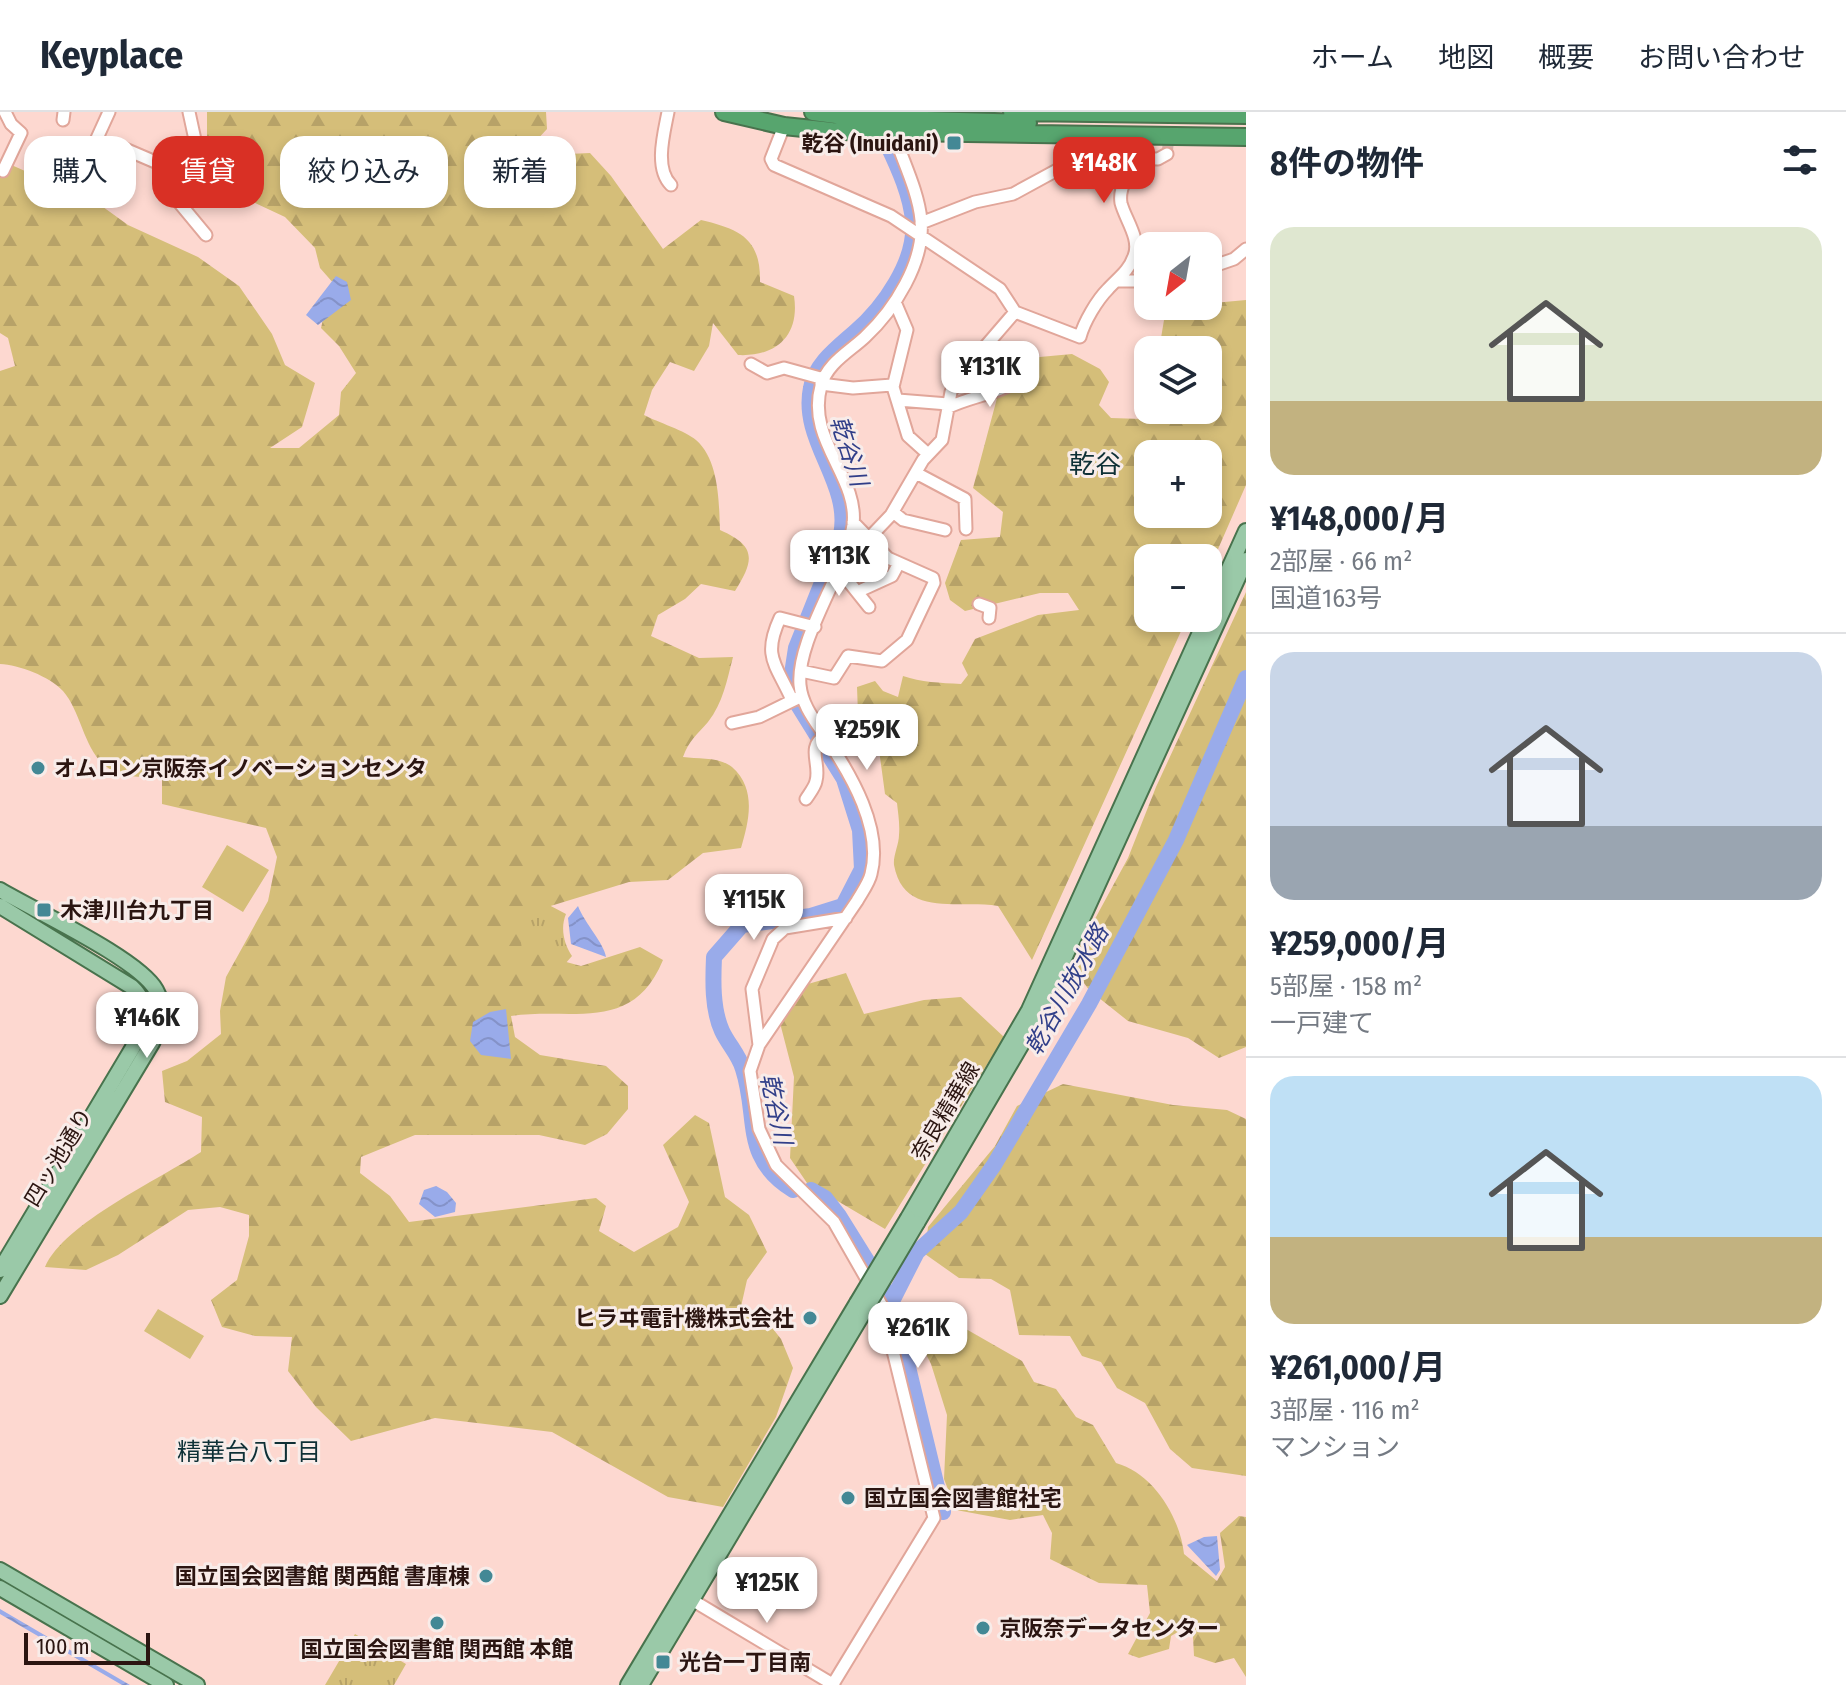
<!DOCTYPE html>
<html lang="ja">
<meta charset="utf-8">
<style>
:root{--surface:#fff;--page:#f6f6f7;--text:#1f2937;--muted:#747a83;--line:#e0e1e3;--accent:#d93025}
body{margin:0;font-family:"Fira Sans Condensed","Noto Sans JP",sans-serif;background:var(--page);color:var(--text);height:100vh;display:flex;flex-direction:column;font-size:30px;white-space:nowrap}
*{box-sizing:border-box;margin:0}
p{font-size:26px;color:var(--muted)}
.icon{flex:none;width:44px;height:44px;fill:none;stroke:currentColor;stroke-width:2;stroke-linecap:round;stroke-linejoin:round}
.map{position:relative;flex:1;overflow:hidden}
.drawer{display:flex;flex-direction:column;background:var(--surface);width:600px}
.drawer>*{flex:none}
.top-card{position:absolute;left:24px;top:24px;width:760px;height:72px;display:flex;gap:16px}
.needle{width:52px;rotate:211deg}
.fabs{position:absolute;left:1134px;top:120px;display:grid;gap:16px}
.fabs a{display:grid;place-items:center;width:88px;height:88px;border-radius:16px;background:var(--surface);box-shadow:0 4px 12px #0003;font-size:40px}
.scale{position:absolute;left:24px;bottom:20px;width:126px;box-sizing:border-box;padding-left:8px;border:4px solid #2b1511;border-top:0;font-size:22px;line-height:28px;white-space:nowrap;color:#2b1511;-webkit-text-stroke:6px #f8ece9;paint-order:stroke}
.price{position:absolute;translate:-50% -68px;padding:0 18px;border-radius:16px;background:#fff;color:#222;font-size:26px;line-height:52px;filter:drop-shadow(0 2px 4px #0008)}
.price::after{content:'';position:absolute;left:50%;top:48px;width:24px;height:18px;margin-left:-12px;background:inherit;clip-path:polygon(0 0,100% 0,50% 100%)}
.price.current{background:var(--accent);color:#fff}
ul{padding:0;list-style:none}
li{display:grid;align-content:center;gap:16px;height:424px;padding:0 24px}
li+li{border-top:2px solid var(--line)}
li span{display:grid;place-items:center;height:248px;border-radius:24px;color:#555}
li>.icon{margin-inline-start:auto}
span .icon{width:144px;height:144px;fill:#fffc;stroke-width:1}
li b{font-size:34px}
h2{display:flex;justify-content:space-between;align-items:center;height:96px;padding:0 24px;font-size:34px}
.tag{padding:0 28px;border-radius:24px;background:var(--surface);box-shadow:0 4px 12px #0003;font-size:28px;line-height:72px}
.tag.current{background:var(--accent);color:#fff}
header{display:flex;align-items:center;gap:48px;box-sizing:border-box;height:112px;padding:0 40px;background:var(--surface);border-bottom:2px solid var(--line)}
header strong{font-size:38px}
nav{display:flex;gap:44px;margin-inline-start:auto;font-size:28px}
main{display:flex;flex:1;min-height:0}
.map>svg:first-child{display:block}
.grass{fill:url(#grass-tufts)}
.forest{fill:url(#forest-firs);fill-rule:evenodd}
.pitch{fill:#d5be79}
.water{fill:url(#water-waves)}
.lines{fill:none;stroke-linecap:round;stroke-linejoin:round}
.river{stroke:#99abea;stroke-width:16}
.minor-tunnel{stroke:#d3b1aa;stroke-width:11;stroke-dasharray:11 5.5;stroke-linecap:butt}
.minor-casing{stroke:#e1a69a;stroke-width:15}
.major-casing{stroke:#48734d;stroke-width:18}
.highway-casing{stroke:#48734d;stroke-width:20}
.minor{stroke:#fff;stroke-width:11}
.major{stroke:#9ac9a8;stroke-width:14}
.highway{stroke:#57a56e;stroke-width:16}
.major-bridge-casing{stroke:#48734d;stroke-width:18;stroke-linecap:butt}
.major-bridge{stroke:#9ac9a8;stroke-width:14}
.poi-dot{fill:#438895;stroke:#f8ece9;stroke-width:3}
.labels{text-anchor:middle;stroke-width:6;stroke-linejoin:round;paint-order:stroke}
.poi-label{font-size:22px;font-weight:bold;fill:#2b1511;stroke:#f8ece9;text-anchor:start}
.street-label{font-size:22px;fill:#2b1511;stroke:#f8ece9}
.water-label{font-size:24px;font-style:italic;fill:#313f89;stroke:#f8ece9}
.neighbourhood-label{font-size:24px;fill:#0e3036;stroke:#f8ece9}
.quarter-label{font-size:26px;fill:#0e3036;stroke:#f8ece9}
</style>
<header>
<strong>Keyplace</strong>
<nav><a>ホーム</a><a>地図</a><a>概要</a><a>お問い合わせ</a></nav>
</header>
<main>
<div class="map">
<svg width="1246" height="1573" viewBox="0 0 1246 1573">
<defs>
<pattern id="grass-tufts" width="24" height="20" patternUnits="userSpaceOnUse" patternTransform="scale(2)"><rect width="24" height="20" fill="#d5be79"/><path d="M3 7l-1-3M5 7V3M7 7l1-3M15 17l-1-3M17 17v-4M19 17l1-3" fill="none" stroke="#b7a268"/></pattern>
<pattern id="forest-firs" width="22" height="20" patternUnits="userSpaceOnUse" patternTransform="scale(2)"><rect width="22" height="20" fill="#d5be79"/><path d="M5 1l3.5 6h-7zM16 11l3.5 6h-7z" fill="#b7a268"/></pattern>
<pattern id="water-waves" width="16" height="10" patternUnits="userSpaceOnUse" patternTransform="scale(2)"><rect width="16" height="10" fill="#99abea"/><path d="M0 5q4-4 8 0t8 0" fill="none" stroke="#8492c8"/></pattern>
</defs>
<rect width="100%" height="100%" fill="#fdd8d0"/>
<!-- grass -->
<path class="grass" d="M547,792l19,10c-6,14 -2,30 6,42l-7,8 -51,-14 -4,-28z
M355,1522l51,30 -12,21h-69z"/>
<!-- forest -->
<path class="forest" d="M207,0h339l1,17 -13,14 13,12 43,-2 21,23 52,73 38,-29c38,9 60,18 59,62l34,14c6,39 -17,61 -56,59l-25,-32 -4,23 -15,25 -24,-9 -18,28 -8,25c13,7 42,16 52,25 23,20 23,62 24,90 36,16 35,29 15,61l-34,-7 -16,15 -27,16 -7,21 48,22 34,-1c-6,23 -10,46 -25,65 -11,13 -19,18 -25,35 15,2 37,0 49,10 25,22 17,54 9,81l-38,5 -35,27 -39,2 -85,26 -25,18 3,24 59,16 59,-19 23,13c-31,74 -89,47 -152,56l4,21 25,18 66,11 22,20v23l-21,25 -22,11 -46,-10h-124l-54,22 -1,16 30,23 19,26 187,-24 10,8 -7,25 35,21 44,-25 11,-25 -26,-57 32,-30 14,8 16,74 24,18 18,37 -20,28 -7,31 22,4 19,24 12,29 -17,49 -53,90 -55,-10 -116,-65 -117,-14 -84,23 -35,-34 -28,-36 4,-34 -37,-1 -33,-9 -11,-27 26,-20 12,-44v-21l-29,-8 -32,3 -70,45 -32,15 -41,-3c19,-44 115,-88 156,-115l1,-35 -37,-15 -3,-31 25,-10 34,-27 -1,-23 6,-34 42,-76 9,-44 -11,-29 -104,-24v-28c-15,1 -30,2 -44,-3 -34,-12 -34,-58 -55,-82 -14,-15 -44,-26 -63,-27v-293l15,-5 -7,-28 -8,-5v-165l7,-5 92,41 29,21 70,32 41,29 33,48 13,31 30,18 -13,44 -32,21h29l40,-33 2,-23 15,-19 -17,-27 -18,-18 4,-17 17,-18 -22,-25 -5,-20 -30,-31 -58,-27 -20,-30z
M1246,188v185l-38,87v-14h-60v60h39l-155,342 -34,-54c-39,-7 -94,13 -104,-41 -1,-9 5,-21 5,-30 1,-11 -1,-22 -2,-32l-12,-9 -10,-74 -17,-6 -1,-27 18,-6 8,10 15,6 5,-21c18,6 37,7 58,8l7,-9 -6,-12 13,-24 63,-24 41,-5 -11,-17h-28l-75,18 -15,-11 -5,-17 16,-43 39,-3 3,-25 -30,-24 27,-101 29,-29 43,-4 28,15 9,13 -10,23 12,13 31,1 6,-10 60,1v-60h-49l5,-30 17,-14zM1148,342h60v60h-60z
M1246,480v455l-27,11 -31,-20 -60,-17 -39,-31 -15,-21 3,-17 51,-94 28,-71z
M846,861l18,41 60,-14 37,-3 43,40 -119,192 -78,-46 -17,-25 4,-81 -14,-54 28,-39z
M1063,972l110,21 54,5 19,9v357l-54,-8 -22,-19 -25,-46 -28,-15 -16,-26 -19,-6 -12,-20 -51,-1 -9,-45 -19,-11 -32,-1 -34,-24 3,-27 67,-81 22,-40z
M919,1206l33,3 70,40 12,21 22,7 20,28 17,8 23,38c37,10 64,54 68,91l33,27 8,-14 -5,-34 19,-17 7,1v160l-12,-19 -19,5 -21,-7 -1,-19 -10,-8 -12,7 -2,13 -30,9 -11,-4 22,-41 -3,-28 -48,-2 -49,-24 2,-26 -9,-18 -33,5 -54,-10 -12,-31 3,-64 -16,-51 -17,-34z"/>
<!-- pitch -->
<path class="pitch" d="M227,733l42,25 -26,42 -41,-25z
M158,1197l46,27 -14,23 -46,-28z"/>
<!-- water -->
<path class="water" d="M336,164l11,6 4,18 -33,25 -12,-10z
M578,794c7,18 26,37 28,51l-35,-13 -3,-26z
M506,897l5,50 -30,-4 -11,-14 3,-19 17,-10z
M436,1074l11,6 9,11 -1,9 -20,5 -16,-13 5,-14z
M1217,1424l3,34 -4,6 -29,-31 17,-8z
M0,1497l130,76h-8l-122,-71z"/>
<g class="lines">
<!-- river -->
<path class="river" d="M793,1078c-52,-32 -34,-72 -50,-121 -4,-14 -15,-25 -21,-38 -10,-22 -9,-51 -8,-74l28,-32 69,-9 32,-10 19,-37 -2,-39 -16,-51 -49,-79 -3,-26 4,-26 45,-113c11,-52 -41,-94 -30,-147 4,-24 26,-40 44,-56 28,-24 62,-71 58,-111 -2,-25 -14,-52 -25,-75
M811,1078l14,8 14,18 53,85 51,211
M892,1189l25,-49 44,-40 33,-47 95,-161 87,-164 70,-162"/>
<!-- minor-tunnel -->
<path class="minor-tunnel" d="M1167,42l5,-42"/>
<defs>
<path id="minor" d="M109,0l-16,35 11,6 14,-7 42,18 37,-15 -8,-37
M668,0c-4,21 -14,56 3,73
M63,8l1,-8
M784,14l-13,33 3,6 117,51 109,73 15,23 65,25c4,-15 17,-37 28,-48 10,-11 21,-18 26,-33 7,-17 -9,-37 -13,-53 -3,-18 11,-29 11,-47
M170,39l6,26 -4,17 34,41
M3,59l18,-38 -10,-9 -6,-12
M921,111l54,-21 38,-8 68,-37 77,2 9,-5
M1208,156l26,-9 12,-10
M1119,169h29
M895,190l12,28 -14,57 15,49 20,18
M751,252l16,9 17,-5 40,11
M821,272l32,4 39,-3
M898,288l50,4
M947,296c21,-11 53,-15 68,-26
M916,361l49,26 1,30
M893,400l10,8 42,10
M870,425l21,-22 32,-55 19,-20 9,-48 8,-15 56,-65
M837,455l32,40
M857,480l35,-16 7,-13
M979,492l11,4 -1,10
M801,559l33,7 14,-22 34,5 25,-21 27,-57 -1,-5 -45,-20 -35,-36
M792,588c-16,-36 -30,-43 -12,-82l35,9
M732,611l27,-6 39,-19
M806,687c3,-5 9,-12 10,-18 5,-17 -10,-34 9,-45
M759,933l-7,-56 21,-50 12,-11 61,-10
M687,1485l147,88
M833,1572l101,-166 -52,-212 -48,-84 -58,-57 -17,-36 -9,-58 9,-26 98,-144c5,-9 12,-18 14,-27 12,-45 -20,-99 -44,-135 -11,-17 -25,-33 -27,-54 -4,-46 46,-113 53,-160 6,-48 -47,-85 -32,-139 6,-23 28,-34 44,-49 29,-27 60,-75 56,-117 -3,-31 -20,-62 -29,-92"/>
<path id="major" d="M0,778c35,21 139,69 156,100 10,18 5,36 -4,53l-152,253
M0,794l132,81c21,20 12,39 0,62l-132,221
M908,1106l121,-208 217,-479
M917,1111l120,-205 209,-458
M0,1458l197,115
M0,1476l166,97
M628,1573l229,-382
M641,1573l223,-373"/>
<path id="highway" d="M724,0l60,14 48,5 414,6
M813,0l46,6 169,5
M1012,0l234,3"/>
</defs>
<!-- minor casing -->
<use href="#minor" class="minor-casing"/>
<!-- major casing -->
<use href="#major" class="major-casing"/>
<!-- highway casing -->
<use href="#highway" class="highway-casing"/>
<!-- minor -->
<use href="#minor" class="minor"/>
<!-- major -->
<use href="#major" class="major"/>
<!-- highway -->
<use href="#highway" class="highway"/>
<defs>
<path id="major-bridge" d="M857,1191l51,-85
M864,1200l53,-89"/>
</defs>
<!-- major-bridge casing -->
<use href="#major-bridge" class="major-bridge-casing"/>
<!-- major-bridge -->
<use href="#major-bridge" class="major-bridge"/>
</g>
<!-- markers -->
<g class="poi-dot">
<rect x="946" y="23" width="16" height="16" rx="4"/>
<circle cx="38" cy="656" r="8"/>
<rect x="36" y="790" width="16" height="16" rx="4"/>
<circle cx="810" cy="1206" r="8"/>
<circle cx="848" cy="1386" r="8"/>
<circle cx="486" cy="1464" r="8"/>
<circle cx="437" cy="1511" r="8"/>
<circle cx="983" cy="1516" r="8"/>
<rect x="655" y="1542" width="16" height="16" rx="4"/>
</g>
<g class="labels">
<!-- poi labels -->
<g class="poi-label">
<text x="938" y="39" text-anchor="end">乾谷 (Inuidani)</text>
<text x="54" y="664">オムロン京阪奈イノベーションセンタ</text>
<text x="60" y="806">木津川台九丁目</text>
<text x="794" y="1214" text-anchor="end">ヒラヰ電計機株式会社</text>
<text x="864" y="1394">国立国会図書館社宅</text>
<text x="470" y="1472" text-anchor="end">国立国会図書館 関西館 書庫棟</text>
<text x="999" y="1524">京阪奈データセンター</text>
<text x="437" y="1545" text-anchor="middle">国立国会図書館 関西館 本館</text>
<text x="679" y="1558">光台一丁目南</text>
</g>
<!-- street labels -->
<g class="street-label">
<text transform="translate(945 999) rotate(-59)" y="8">奈良精華線</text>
<text transform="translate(58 1045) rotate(-59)" y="8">四ッ池通り</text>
</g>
<!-- water labels -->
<g class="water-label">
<text transform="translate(849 339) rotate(72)" y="8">乾谷川</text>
<text transform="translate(1067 878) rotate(-61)" y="8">乾谷川放水路</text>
<text transform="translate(776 997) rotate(78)" y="8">乾谷川</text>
</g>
<!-- neighbourhood labels -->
<g class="neighbourhood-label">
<text x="249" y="1348">精華台八丁目</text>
</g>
<!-- quarter labels -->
<g class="quarter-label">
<text x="1095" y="361">乾谷</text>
</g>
</g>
</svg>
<div class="fabs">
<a><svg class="needle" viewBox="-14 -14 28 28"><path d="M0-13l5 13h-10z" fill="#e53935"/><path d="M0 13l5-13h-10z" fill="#747a83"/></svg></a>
<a><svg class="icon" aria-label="layers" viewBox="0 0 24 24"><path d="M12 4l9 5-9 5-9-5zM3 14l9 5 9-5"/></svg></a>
<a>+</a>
<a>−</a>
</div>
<div class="scale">100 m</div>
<b class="price current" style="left:1104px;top:93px">¥148K</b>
<b class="price" style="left:990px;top:297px">¥131K</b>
<b class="price" style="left:839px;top:486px">¥113K</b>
<b class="price" style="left:867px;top:660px">¥259K</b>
<b class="price" style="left:754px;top:830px">¥115K</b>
<b class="price" style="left:147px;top:948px">¥146K</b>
<b class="price" style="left:918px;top:1258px">¥261K</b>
<b class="price" style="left:767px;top:1513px">¥125K</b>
<div class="top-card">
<a class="tag">購入</a>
<a class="tag current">賃貸</a>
<a class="tag">絞り込み</a>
<a class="tag">新着</a>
</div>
</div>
<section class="drawer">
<h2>8件の物件<svg class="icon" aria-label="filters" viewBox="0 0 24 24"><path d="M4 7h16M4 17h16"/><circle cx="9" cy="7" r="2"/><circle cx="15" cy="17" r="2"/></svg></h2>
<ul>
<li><span style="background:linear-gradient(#dfe7d0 70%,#c2b280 0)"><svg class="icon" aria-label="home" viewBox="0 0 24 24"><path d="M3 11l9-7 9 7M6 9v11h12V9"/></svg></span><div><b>¥148,000/月</b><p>2部屋 · 66 m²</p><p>国道163号</p></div></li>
<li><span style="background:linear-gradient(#c9d6e8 70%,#9aa5b1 0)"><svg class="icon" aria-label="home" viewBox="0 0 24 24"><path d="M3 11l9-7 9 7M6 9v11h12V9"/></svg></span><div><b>¥259,000/月</b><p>5部屋 · 158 m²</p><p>一戸建て</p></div></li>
<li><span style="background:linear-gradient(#bfe0f5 65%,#c2b280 0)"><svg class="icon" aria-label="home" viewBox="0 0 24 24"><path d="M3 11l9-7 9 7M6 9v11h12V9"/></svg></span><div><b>¥261,000/月</b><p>3部屋 · 116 m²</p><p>マンション</p></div></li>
</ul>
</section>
</main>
